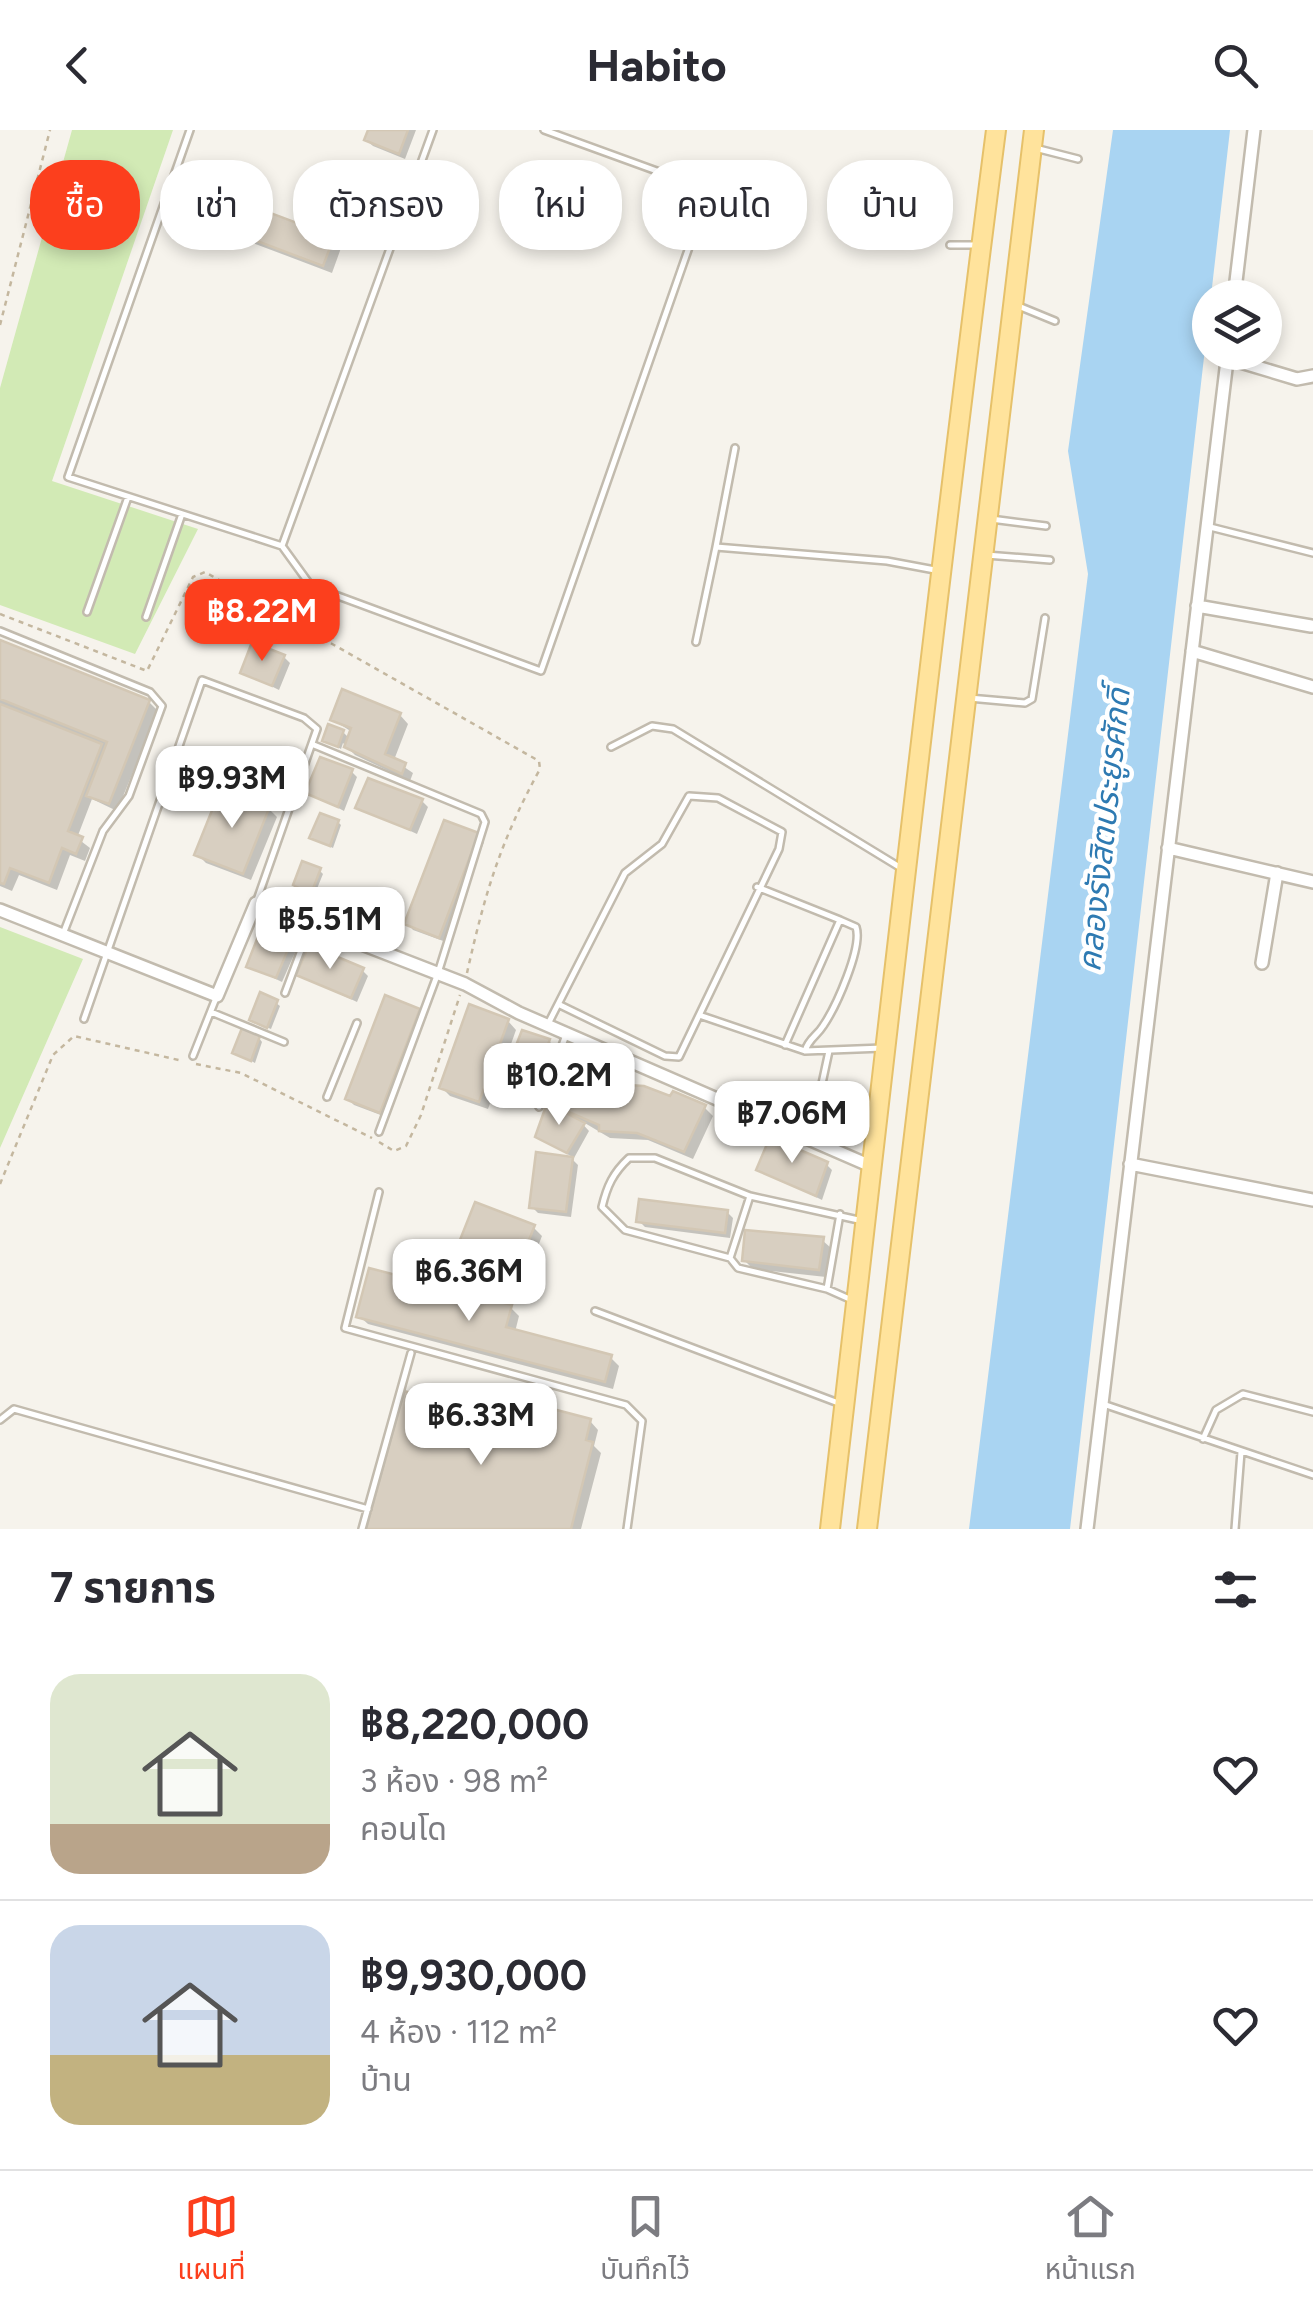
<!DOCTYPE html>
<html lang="th">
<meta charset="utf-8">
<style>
:root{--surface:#fff;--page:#f2f2f3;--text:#2b2b33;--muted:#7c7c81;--line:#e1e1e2;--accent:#fc3f1d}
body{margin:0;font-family:Figtree,"Noto Sans Thai",sans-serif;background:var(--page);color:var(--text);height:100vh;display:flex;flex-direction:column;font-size:38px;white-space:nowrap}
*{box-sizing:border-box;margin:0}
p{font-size:32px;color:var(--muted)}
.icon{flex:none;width:55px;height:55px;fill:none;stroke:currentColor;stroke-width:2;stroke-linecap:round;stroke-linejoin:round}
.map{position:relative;height:1399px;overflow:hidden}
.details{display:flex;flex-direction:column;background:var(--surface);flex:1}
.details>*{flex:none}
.hud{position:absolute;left:30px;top:30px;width:1255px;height:90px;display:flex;gap:20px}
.buttons{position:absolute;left:1192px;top:150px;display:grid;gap:20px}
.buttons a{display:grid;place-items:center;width:90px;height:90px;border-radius:50%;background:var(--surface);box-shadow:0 5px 15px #0003;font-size:50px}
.price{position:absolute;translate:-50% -85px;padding:0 22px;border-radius:20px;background:#fff;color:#222;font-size:32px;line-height:65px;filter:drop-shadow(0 2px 5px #0008)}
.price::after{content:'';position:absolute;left:50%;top:60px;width:30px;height:22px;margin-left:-15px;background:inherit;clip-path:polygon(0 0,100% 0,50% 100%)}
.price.on{background:var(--accent);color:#fff}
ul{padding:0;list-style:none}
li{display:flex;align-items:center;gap:30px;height:250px;padding:0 50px}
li+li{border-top:2px solid var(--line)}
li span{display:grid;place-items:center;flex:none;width:280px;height:200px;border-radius:30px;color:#555}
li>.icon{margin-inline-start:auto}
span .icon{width:120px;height:120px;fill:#fffc;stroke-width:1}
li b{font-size:42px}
h2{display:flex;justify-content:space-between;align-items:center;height:120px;padding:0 50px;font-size:42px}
.tag{padding:0 35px;border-radius:40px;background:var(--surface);box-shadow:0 5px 15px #0003;font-size:35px;line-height:90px}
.tag.on{background:var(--accent);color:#fff}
header{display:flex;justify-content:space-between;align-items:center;height:130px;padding:0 50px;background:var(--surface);font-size:45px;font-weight:700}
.dock{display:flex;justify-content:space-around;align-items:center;height:140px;border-top:2px solid var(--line);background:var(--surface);font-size:28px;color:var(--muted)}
.dock a{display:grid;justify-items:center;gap:5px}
.dock .on{color:var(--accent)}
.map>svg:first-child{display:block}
.green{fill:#d2eab5}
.water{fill:#a9d4f2}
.shadow{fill:#0003}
.building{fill:#d8cfc1;stroke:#d3c7b4;stroke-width:2.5}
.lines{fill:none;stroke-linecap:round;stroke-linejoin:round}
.service-casing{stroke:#c2bbae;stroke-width:10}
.minor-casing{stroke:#c2bbae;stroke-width:16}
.primary-casing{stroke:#e6c16a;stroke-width:22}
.path{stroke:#c4b79f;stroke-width:2.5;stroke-dasharray:5 5;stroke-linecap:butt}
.service{stroke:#fff;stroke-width:5}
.minor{stroke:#fff;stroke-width:11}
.primary{stroke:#ffe39c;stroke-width:18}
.labels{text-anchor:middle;stroke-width:9;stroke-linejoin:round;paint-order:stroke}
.water-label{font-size:32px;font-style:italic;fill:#2e7ab2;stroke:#fff}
</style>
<header><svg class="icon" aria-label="back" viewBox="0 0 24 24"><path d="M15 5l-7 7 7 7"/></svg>Habito<svg class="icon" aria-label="search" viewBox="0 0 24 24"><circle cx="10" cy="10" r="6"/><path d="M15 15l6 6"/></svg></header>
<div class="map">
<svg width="1313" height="1399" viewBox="0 0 1313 1399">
<rect width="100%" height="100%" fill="#f6f3ec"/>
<!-- green -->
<path class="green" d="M72,0h101l-121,351 146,48 -63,125 -135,-49v-217z
M0,797l83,32 -83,189z"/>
<!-- water -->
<path class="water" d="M1113,0h117l-160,1399h-101l119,-955 -20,-123z"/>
<!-- shadow -->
<path class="shadow" d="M370,0h46l-11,29 -32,-13 -7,-6z
M215,93l118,16 8,9 -9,25 -108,-41z
M0,513l149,59 9,9 -41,100 -25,-12 -15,39 13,10 -5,13 -15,-6 -13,35 -38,-15 -7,16 -12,-5z
M284,527l6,6 -11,27 -36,-18z
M400,585l8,9 -14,36 19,13 -3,8 -55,-26 -12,-12 -2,6 -16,-9 18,-8 7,7 2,-7 -19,-12z
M351,641l6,6 -13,34 -36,-19z
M422,671l6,6 -11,27 -59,-27z
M268,678l9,9 -26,63 -45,-17 -9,-9z
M338,692l3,3 -8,23 -21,-10z
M478,705l6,7 -38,100 -33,-12 -6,-7z
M319,740l4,4 -9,22 -14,-8z
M291,812l6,6 -15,34 -33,-16z
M362,840l6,6 -11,26 -58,-27z
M276,873l4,3 -9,23 -15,-6z
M418,881l7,6 -39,100 -32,-12 -6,-6z
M508,891l8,9 -28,79 -38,-13 -8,-8z
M259,908l3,4 -7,21 -20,-11z
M549,911l6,6 -21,58 -27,-7 -6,-6z
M596,927l9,9 -2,20 101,21 9,9 -20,43 -45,-19 -38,-2 -32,-19 11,12 -15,27 -36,-21 32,-20 -18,-28z
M538,1025l35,5 5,5 -7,52 -33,-4 -6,-6z
M826,1034l6,6 -10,30 -63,-31z
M727,1082l6,6 -3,20 -85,-11 -6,-6z
M533,1097l9,9 -19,48 -57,-22 -9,-8z
M822,1110l9,8 -5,29 -73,-8 -9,-9z
M510,1177l9,9 -4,16 96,26 8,8 -6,23 -245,-65 -9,-8z
M590,1291l8,9 -4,16 7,7 -20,76h-213l139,-107z"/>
<!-- building -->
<path class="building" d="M368,0h40l-9,24 -35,-14z
M223,65l111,42 -11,29 -111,-42z
M0,510l150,60 -41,104 -23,-8 21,-54 -107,-43z
M252,512l33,13 -13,31 -32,-13z
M342,559l59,24 -16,41 21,9 -4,11 -58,-27 7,-19 -21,-8z
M0,574l102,40 -34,87 15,6 -7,17 -14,-6 -13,35 -39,-15 -6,16 -4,-1z
M328,594l16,6 -6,17 -16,-6z
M320,627l33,12 -15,38 -33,-14z
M368,648l55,21 -13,31 -55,-22z
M221,658l49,18 -27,68 -49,-19z
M320,683l19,7 -9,26 -21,-8z
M444,690l35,13 -40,105 -35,-14z
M302,731l19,7 -10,26 -18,-9z
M261,799l31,11 -16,38 -30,-11z
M309,815l55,23 -13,30 -55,-23z
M260,862l18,8 -11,28 -18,-8z
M385,865l35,14 -40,104 -35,-14z
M469,874l40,15 -30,83 -40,-14z
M242,898l18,8 -9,25 -19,-8z
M522,900l28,9 -22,62 -30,-9z
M565,915l33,10 -3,28 49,3 26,10 3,-5 33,14 -22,47 -47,-19 -38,-2v-6l-42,-18 4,-13 -12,-4z
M547,973l38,20 -18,30 -32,-16z
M770,1007l58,25 -12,34 -60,-26z
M536,1022l37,5 -7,55 -37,-4z
M639,1069l89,11 -3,23 -89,-11z
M475,1072l60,23 -21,52 -60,-22z
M745,1100l79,7 -5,33 -77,-9z
M369,1138l143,37 -6,22 106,28 -7,27 -249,-65z
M404,1261l101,28 6,-21 80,21 -5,21 7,2 -22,87h-205z"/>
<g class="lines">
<defs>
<path id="service" d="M190,0l-122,347 214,69 151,-416
M1035,18l43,11
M950,115h28
M1016,175l39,16
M991,389l55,7
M1210,397l103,26
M282,416l29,40 230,85 168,-481 -165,-60
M716,417l19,-99
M986,425l64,5
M87,482l41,-115
M146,487l36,-103
M0,501l150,61 12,14 -33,90 -26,35 -40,103
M696,512l20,-95 171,14 48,9
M969,568l56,5 7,-4 13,-81
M314,615l167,69 4,8 -47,151 -59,159
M611,617l41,-21 21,3 228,139
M757,757l83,33 -55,125
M285,863l25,-67
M211,882l73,30
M702,886l103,35 78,-3
M84,889l118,-339 102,38 13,11 -60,171
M549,892l76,-149 37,-29 27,-48 29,2 64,34 -3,17 -100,208 -14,-1 -105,-51
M805,921c4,-13 12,-15 18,-25 13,-19 40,-79 33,-99l-16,-7
M193,926l23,-58
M327,967l30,-74
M818,972l11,-51
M539,977l27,-72
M379,1062l-34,136 281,77 16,16 -15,108
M730,1128l-105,-28 -23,-23c5,-21 11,-34 27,-49h26l95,38
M827,1159l13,-75
M854,1171l-27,-12 -89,-21 -8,-10 20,-62 113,25
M595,1181l246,93
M1106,1275l207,70
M0,1290l14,-11 354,100
M1203,1309l13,-29 27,-16 70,18
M362,1399l49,-176
M1235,1399l6,-77"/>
<path id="minor" d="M1234,168l20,-168
M1227,228l70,21 16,-3
M1197,476l114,20
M1192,521l121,36
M1168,718l145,34
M0,780l217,86 39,-93 209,81 54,29 354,154
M1262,833l15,-90
M1130,1034l183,36
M1087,1399l141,-1177"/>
<path id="primary" d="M830,1399c54,-467 106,-933 166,-1399
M867,1399l167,-1399"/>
</defs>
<!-- service casing -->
<use href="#service" class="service-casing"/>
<!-- minor casing -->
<use href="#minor" class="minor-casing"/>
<!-- primary casing -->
<use href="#primary" class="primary-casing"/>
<!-- path -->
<path class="path" d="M0,195l50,-195
M0,484l147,57 46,-94 12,-5 334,189 1,8c-40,73 -55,124 -73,204
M196,934l45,9 131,65
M379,1012l15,9 12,-5 15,-31 39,-120
M0,1054l53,-129 21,-19 109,25"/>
<!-- service -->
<use href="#service" class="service"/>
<!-- minor -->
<use href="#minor" class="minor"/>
<!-- primary -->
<use href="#primary" class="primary"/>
</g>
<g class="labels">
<!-- water labels -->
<g class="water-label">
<text transform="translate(1104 700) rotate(-84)" y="11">คลองรังสิตประยูรศักดิ์</text>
</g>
</g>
</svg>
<div class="buttons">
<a><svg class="icon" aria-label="layers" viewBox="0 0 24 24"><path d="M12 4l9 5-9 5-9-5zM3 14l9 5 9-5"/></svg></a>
</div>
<b class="price on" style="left:262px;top:534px">฿8.22M</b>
<b class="price" style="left:232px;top:701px">฿9.93M</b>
<b class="price" style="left:330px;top:842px">฿5.51M</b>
<b class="price" style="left:559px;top:998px">฿10.2M</b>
<b class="price" style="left:792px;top:1036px">฿7.06M</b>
<b class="price" style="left:469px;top:1194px">฿6.36M</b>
<b class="price" style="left:481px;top:1338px">฿6.33M</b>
<div class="hud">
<a class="tag on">ซื้อ</a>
<a class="tag">เช่า</a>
<a class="tag">ตัวกรอง</a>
<a class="tag">ใหม่</a>
<a class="tag">คอนโด</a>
<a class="tag">บ้าน</a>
</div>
</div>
<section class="details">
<h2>7 รายการ<svg class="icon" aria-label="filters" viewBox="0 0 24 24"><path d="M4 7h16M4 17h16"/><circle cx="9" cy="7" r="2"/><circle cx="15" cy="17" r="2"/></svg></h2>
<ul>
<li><span style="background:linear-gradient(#dfe7d0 75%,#b9a48a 0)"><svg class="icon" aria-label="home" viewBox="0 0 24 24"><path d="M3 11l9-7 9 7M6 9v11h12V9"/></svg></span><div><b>฿8,220,000</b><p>3 ห้อง · 98 m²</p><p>คอนโด</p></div><svg class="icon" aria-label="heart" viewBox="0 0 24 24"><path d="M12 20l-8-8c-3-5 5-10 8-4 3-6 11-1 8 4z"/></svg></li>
<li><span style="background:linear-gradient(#c9d6e8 65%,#c2b280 0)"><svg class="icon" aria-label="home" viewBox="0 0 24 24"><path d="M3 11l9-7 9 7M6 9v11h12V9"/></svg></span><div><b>฿9,930,000</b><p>4 ห้อง · 112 m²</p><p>บ้าน</p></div><svg class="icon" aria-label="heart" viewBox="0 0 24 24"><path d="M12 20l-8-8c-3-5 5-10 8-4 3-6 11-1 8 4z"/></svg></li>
</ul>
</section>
<nav class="dock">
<a class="on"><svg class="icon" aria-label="map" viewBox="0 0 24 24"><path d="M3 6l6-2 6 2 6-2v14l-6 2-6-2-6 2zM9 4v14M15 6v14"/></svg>แผนที่</a>
<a><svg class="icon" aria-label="saved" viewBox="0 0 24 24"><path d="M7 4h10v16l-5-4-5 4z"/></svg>บันทึกไว้</a>
<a><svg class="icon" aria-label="home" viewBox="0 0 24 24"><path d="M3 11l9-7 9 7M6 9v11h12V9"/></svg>หน้าแรก</a>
</nav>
